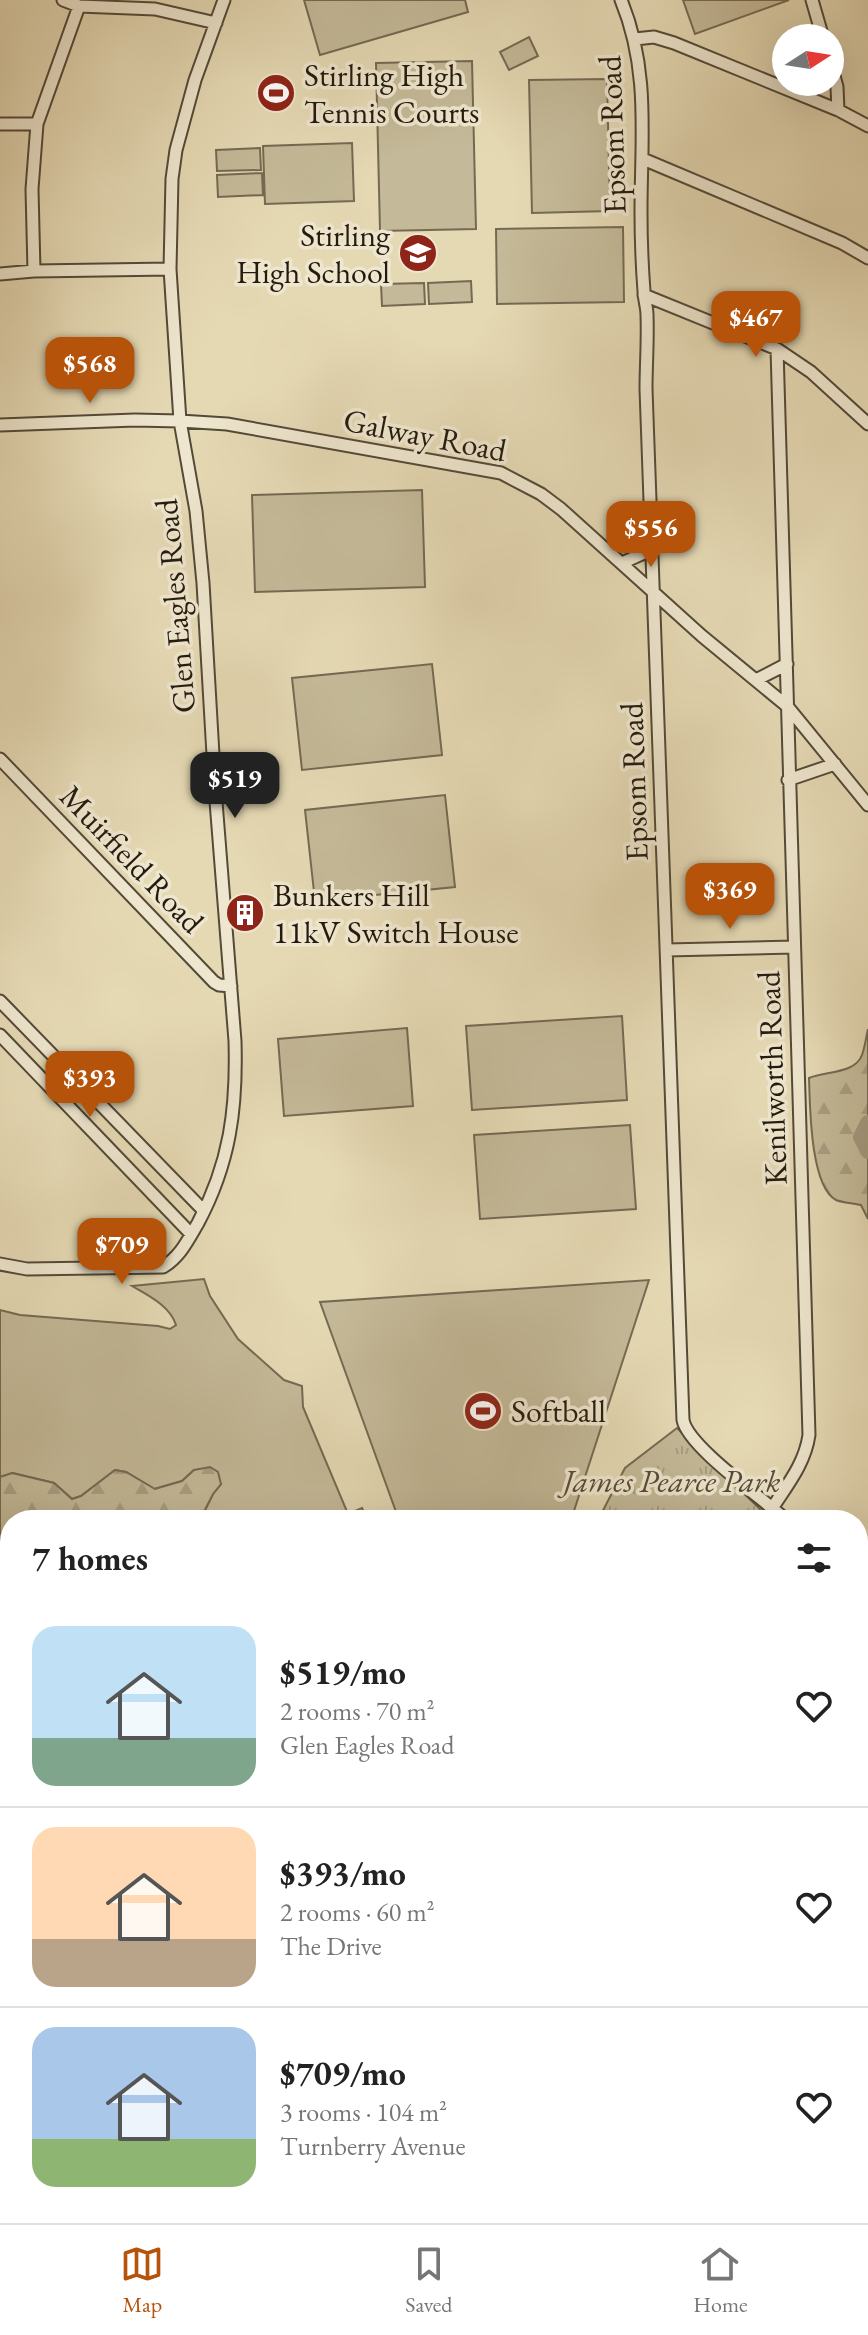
<!DOCTYPE html>
<meta charset="utf-8">
<style>
:root{--surface:#fff;--page:#f6f6f6;--text:#222;--muted:#767676;--line:#e0e0e0;--accent:#b45309}
body{margin:0;font-family:"EB Garamond",serif;background:var(--page);color:var(--text);height:100vh;display:flex;flex-direction:column;font-size:30px;white-space:nowrap}
*{box-sizing:border-box;margin:0}
p{font-size:26px;color:var(--muted)}
.icon{flex:none;width:44px;height:44px;fill:none;stroke:currentColor;stroke-width:2;stroke-linecap:round;stroke-linejoin:round}
.map{position:relative;flex:1;overflow:hidden}
.panel{position:absolute;left:0px;top:1510px;width:868px;height:714px;display:flex;flex-direction:column;background:var(--surface);border-radius:32px 32px 0 0;box-shadow:0 8px 32px #0002}
.panel>*{flex:none}
.needle{width:52px;rotate:78deg}
.fabs{position:absolute;left:772px;top:24px;display:grid;gap:16px}
.fabs a{display:grid;place-items:center;width:72px;height:72px;border-radius:50%;background:var(--surface);box-shadow:0 8px 32px #0002;font-size:40px}
.price{position:absolute;translate:-50% -68px;padding:0 18px;border-radius:16px;background:var(--accent);color:#fff;font-size:26px;line-height:52px;filter:drop-shadow(0 2px 4px #0008)}
.price::after{content:'';position:absolute;left:50%;top:48px;width:24px;height:18px;margin-left:-12px;background:inherit;clip-path:polygon(0 0,100% 0,50% 100%)}
.price.selected{background:#222;color:#fff}
ul{padding:0;list-style:none}
li{display:flex;align-items:center;gap:24px;height:200px;padding:0 32px}
li+li{border-top:2px solid var(--line)}
li span{display:grid;place-items:center;flex:none;width:224px;height:160px;border-radius:24px;color:#555}
li>.icon{margin-inline-start:auto}
span .icon{width:96px;height:96px;fill:#fffc;stroke-width:1}
li b{font-size:34px}
h2{display:flex;justify-content:space-between;align-items:center;height:96px;padding:0 32px;font-size:34px}
.tabs{display:flex;justify-content:space-around;align-items:center;height:112px;border-top:2px solid var(--line);background:var(--surface);font-size:22px;color:var(--muted)}
.tabs a{display:grid;justify-items:center;gap:4px}
.tabs .selected{color:var(--accent)}
.map>svg:first-child{display:block}
.grass{fill:#c4b998;stroke:#746a53;stroke-width:2}
.forest{fill:url(#forest-firs);stroke:#746a53;stroke-width:2}
.park{fill:url(#park-tufts);stroke:#746a53;stroke-width:2}
.lines{fill:none;stroke-linecap:round;stroke-linejoin:round}
.river{stroke:#a3987c;stroke-width:16}
.minor-casing{stroke:#544a38;stroke-width:15}
.minor{stroke:#eee6ce;stroke-width:11}
.labels{text-anchor:middle;stroke-width:7;stroke-linejoin:round;paint-order:stroke}
.poi-label{font-size:32px;fill:#241b0e;stroke:#eee6ce;text-anchor:start}
.street-label{font-size:32px;fill:#241b0e;stroke:#eee6ce}
.park-label{font-size:32px;font-style:italic;fill:#544a37;stroke:#eee6ce}
</style>
<div class="map">
<svg width="868" height="2223" viewBox="0 0 868 2223">
<defs>
<pattern id="forest-firs" width="22" height="20" patternUnits="userSpaceOnUse" patternTransform="scale(2)"><rect width="22" height="20" fill="#c4b998"/><path d="M5 1l3.5 6h-7zM16 11l3.5 6h-7z" fill="#a89e82"/></pattern>
<pattern id="park-tufts" width="24" height="20" patternUnits="userSpaceOnUse" patternTransform="scale(2)"><rect width="24" height="20" fill="#c4b998"/><path d="M3 7l-1-3M5 7V3M7 7l1-3M15 17l-1-3M17 17v-4M19 17l1-3" fill="none" stroke="#a89e82"/></pattern>
</defs>
<rect width="100%" height="100%" fill="#e5d9b4"/>
<filter id="stains"><feTurbulence type="fractalNoise" baseFrequency=".0025" numOctaves="4"/><feColorMatrix values="0 0 0 0 .2 0 0 0 0 .09 0 0 0 0 .02 0 0 0 .5 -.17"/></filter>
<radialGradient id="worn" r=".72"><stop offset=".6" stop-color="#630" stop-opacity="0"/><stop offset="1" stop-color="#630" stop-opacity=".3"/></radialGradient>
<!-- grass -->
<path class="grass" d="M304,0h161l3,12 -148,43z
M683,0h106l-94,34z
M529,37l9,19 -29,14 -9,-18z
M472,61l4,168 -96,2 -4,-168z
M607,79l3,132 -78,2 -3,-133z
M352,143l2,58 -89,3 -2,-58z
M260,148l1,22 -44,1 -1,-21z
M262,173l1,22 -45,2 -1,-22z
M623,227l1,75 -127,2 -1,-75z
M471,281l1,21 -43,2 -1,-21z
M424,283l1,21 -43,2 -1,-22z
M422,490l3,97 -170,5 -3,-97z
M432,664l10,91 -140,15 -10,-92z
M445,795l10,92 -140,14 -10,-91z
M622,1016l5,84 -155,10 -6,-84z
M407,1028l6,78 -129,10 -6,-77z
M630,1125l6,84 -156,10 -6,-84z
M204,1279l6,17 28,43 46,41 18,6 1,21 45,107 14,-6 6,12h-168l13,-26 8,-10 -27,-14 -12,11 -28,8 -28,-17 -11,-2 -34,26 -9,3 -18,-16 -41,-10 -13,4v-167l20,5 138,11 12,3 6,-4c-6,-19 -27,-29 -44,-39z
M649,1280l-78,240h-172l-79,-218z
M0,1606l10,2v132l-10,-6z
M132,2214h474l-2,9h-465z"/>
<!-- forest -->
<path class="forest" d="M868,1029v190l-7,-14c-7,-2 -18,-2 -25,-5 -26,-14 -26,-95 -27,-122 16,-7 46,-4 53,-23 3,-8 4,-18 6,-26z
M210,1467l8,5 3,12 -8,10 -13,26h-190v88l-10,-2v-129l12,-4 42,10 18,16 9,-3 34,-26 11,2 29,17 27,-8 12,-11z
M0,1734l10,6v168l-10,-1z
M868,1957v266h-264l2,-9h252v-256z
M0,1967l10,5v102h-10z
M0,2125l10,2v87h122l7,9h-139z"/>
<!-- park -->
<path class="park" d="M677,1428l94,92h-173l27,-52z
M858,1605l10,10v342l-10,1z"/>
<g class="lines">
<!-- river -->
<path class="river" d="M868,1123l-7,14 7,14"/>
<defs>
<path id="minor" d="M63,0l16,6 76,3 61,14
M621,0c29,70 20,138 20,211 0,27 1,54 3,80 0,8 3,16 3,24 1,25 -1,50 -1,74l37,1031c5,27 81,79 103,100
M812,0l11,38
M635,39l19,-2 20,6 164,67 30,16
M830,61l7,26 1,23
M0,124h37
M643,159l199,84 26,15
M34,271l-2,-82 5,-65 42,-118
M0,274l34,-3 136,-2
M644,295l133,54 34,23 57,52
M0,425l135,-5 45,1 47,3 274,49 40,21 20,15 141,127 85,70 81,99
M622,563l22,-10 8,-10
M756,680l31,-16
M0,759l214,223 5,3 12,1
M788,780l47,-16
M667,950l127,-3
M0,1001l204,210
M0,1035l191,199
M0,1264l27,5 136,-2c17,-10 25,-27 35,-44 32,-60 39,-114 37,-182l-20,-252 -12,-206 -7,-72 -16,-90 -10,-152 2,-90 4,-29 19,-70 29,-80
M773,1507c15,-23 32,-44 36,-72l-32,-1086
M858,1587l10,9"/>
</defs>
<!-- minor casing -->
<use href="#minor" class="minor-casing"/>
<!-- minor -->
<use href="#minor" class="minor"/>
</g>
<!-- icons -->
<defs>
<symbol id="stadium-disc" viewBox="-11 -11 22 22"><circle r="9.5" fill="#8f2418" stroke="#eee6ce"/><path d="M0-5a6.5 5 0 1 0 0 10a6.5 5 0 1 0 0-10ZM-3.5-1.8h7v3.6h-7Z" fill="#fff"/></symbol>
<symbol id="school-disc" viewBox="-11 -11 22 22"><circle r="9.5" fill="#8f2418" stroke="#eee6ce"/><path d="M0-5L7-2L0 1L-7-2ZM-4 1L0 2.5L4 1V4Q0 6-4 4Z" fill="#fff"/></symbol>
<symbol id="building-disc" viewBox="-11 -11 22 22"><circle r="9.5" fill="#8f2418" stroke="#eee6ce"/><path d="M-4-6H4V6H1V3H-1V6H-4ZM-2.5-4.3h1.7v1.8h-1.7ZM.8-4.3h1.7v1.8H.8ZM-2.5-1h1.7V.8h-1.7ZM.8-1h1.7V.8H.8Z" fill="#fff"/></symbol>
</defs>
<g fill-rule="evenodd">
<use href="#stadium-disc" x="254" y="71" width="44" height="44"/>
<use href="#school-disc" x="396" y="231" width="44" height="44"/>
<use href="#building-disc" x="223" y="891" width="44" height="44"/>
<use href="#stadium-disc" x="461" y="1389" width="44" height="44"/>
</g>
<g class="labels">
<!-- poi labels -->
<g class="poi-label">
<text x="304" y="86">Stirling High<tspan x="304" dy="37">Tennis Courts</tspan></text>
<text x="390" y="246" text-anchor="end">Stirling<tspan x="390" dy="37">High School</tspan></text>
<text x="273" y="906">Bunkers Hill<tspan x="273" dy="37">11kV Switch House</tspan></text>
<text x="511" y="1422">Softball</text>
</g>
<!-- street labels -->
<g class="street-label">
<text transform="translate(612 135) rotate(-92)" y="11">Epsom Road</text>
<text transform="translate(425 435) rotate(11)" y="11">Galway Road</text>
<text transform="translate(175 606) rotate(-95)" y="11">Glen Eagles Road</text>
<text transform="translate(634 782) rotate(-92)" y="11">Epsom Road</text>
<text transform="translate(132 859) rotate(46)" y="11">Muirfield Road</text>
<text transform="translate(772 1078) rotate(-92)" y="11">Kenilworth Road</text>
</g>
<!-- park labels -->
<g class="park-label">
<text x="672" y="1492">James Pearce Park</text>
</g>
</g>
<rect width="100%" height="100%" filter="url(#stains)"/>
<rect width="100%" height="100%" fill="url(#worn)"/>
</svg>
<div class="fabs">
<a><svg class="needle" viewBox="-14 -14 28 28"><path d="M0-13l5 13h-10z" fill="#e53935"/><path d="M0 13l5-13h-10z" fill="#767676"/></svg></a>
</div>
<b class="price" style="left:756px;top:359px">$467</b>
<b class="price" style="left:90px;top:405px">$568</b>
<b class="price" style="left:651px;top:569px">$556</b>
<b class="price selected" style="left:235px;top:820px">$519</b>
<b class="price" style="left:730px;top:931px">$369</b>
<b class="price" style="left:90px;top:1119px">$393</b>
<b class="price" style="left:122px;top:1286px">$709</b>
<section class="panel">
<h2>7 homes<svg class="icon" aria-label="filters" viewBox="0 0 24 24"><path d="M4 7h16M4 17h16"/><circle cx="9" cy="7" r="2"/><circle cx="15" cy="17" r="2"/></svg></h2>
<ul>
<li><span style="background:linear-gradient(#bfe0f5 70%,#7fa58c 0)"><svg class="icon" aria-label="home" viewBox="0 0 24 24"><path d="M3 11l9-7 9 7M6 9v11h12V9"/></svg></span><div><b>$519/mo</b><p>2 rooms · 70 m²</p><p>Glen Eagles Road</p></div><svg class="icon" aria-label="heart" viewBox="0 0 24 24"><path d="M12 20l-8-8c-3-5 5-10 8-4 3-6 11-1 8 4z"/></svg></li>
<li><span style="background:linear-gradient(#ffd9b3 70%,#b9a48a 0)"><svg class="icon" aria-label="home" viewBox="0 0 24 24"><path d="M3 11l9-7 9 7M6 9v11h12V9"/></svg></span><div><b>$393/mo</b><p>2 rooms · 60 m²</p><p>The Drive</p></div><svg class="icon" aria-label="heart" viewBox="0 0 24 24"><path d="M12 20l-8-8c-3-5 5-10 8-4 3-6 11-1 8 4z"/></svg></li>
<li><span style="background:linear-gradient(#a9c7e8 70%,#8fb573 0)"><svg class="icon" aria-label="home" viewBox="0 0 24 24"><path d="M3 11l9-7 9 7M6 9v11h12V9"/></svg></span><div><b>$709/mo</b><p>3 rooms · 104 m²</p><p>Turnberry Avenue</p></div><svg class="icon" aria-label="heart" viewBox="0 0 24 24"><path d="M12 20l-8-8c-3-5 5-10 8-4 3-6 11-1 8 4z"/></svg></li>
</ul>
</section>
</div>
<nav class="tabs">
<a class="selected"><svg class="icon" aria-label="map" viewBox="0 0 24 24"><path d="M3 6l6-2 6 2 6-2v14l-6 2-6-2-6 2zM9 4v14M15 6v14"/></svg>Map</a>
<a><svg class="icon" aria-label="saved" viewBox="0 0 24 24"><path d="M7 4h10v16l-5-4-5 4z"/></svg>Saved</a>
<a><svg class="icon" aria-label="home" viewBox="0 0 24 24"><path d="M3 11l9-7 9 7M6 9v11h12V9"/></svg>Home</a>
</nav>
